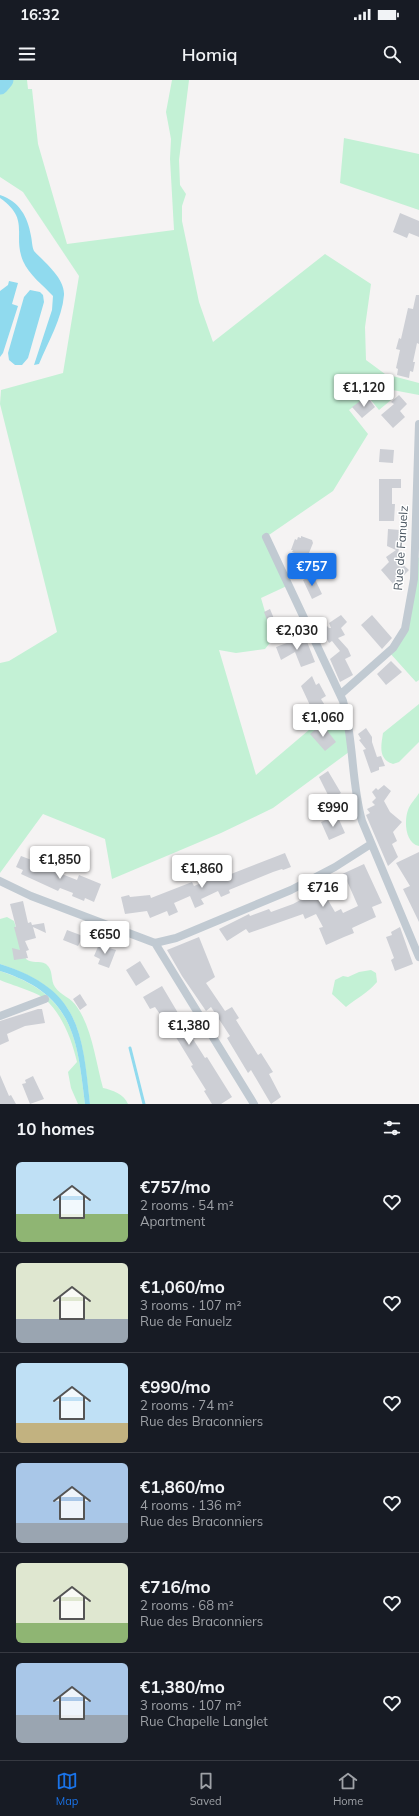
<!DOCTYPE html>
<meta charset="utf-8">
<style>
:root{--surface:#171b24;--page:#20242c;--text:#f1f3f6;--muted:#9ea1a6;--line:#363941;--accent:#1a73e8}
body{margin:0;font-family:Mulish,sans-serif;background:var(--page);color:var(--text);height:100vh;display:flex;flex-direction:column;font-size:15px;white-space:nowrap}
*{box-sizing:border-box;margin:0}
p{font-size:13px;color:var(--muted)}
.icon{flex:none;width:22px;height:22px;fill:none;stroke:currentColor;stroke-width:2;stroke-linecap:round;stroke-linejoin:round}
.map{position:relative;height:1024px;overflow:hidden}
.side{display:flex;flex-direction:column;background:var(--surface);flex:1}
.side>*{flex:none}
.price{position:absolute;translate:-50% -34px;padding:0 9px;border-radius:4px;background:#fff;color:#222;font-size:13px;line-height:26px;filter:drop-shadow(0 1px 2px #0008)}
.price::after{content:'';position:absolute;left:50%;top:24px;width:12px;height:9px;margin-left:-6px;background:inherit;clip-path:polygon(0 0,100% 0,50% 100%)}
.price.current{background:var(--accent);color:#fff}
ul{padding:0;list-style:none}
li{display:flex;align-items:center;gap:12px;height:100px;padding:0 16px}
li+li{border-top:1px solid var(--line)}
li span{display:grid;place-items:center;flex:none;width:112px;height:80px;border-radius:6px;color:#555}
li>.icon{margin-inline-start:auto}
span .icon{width:48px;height:48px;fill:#fffc;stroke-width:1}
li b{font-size:17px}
h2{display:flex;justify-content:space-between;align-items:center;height:48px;padding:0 16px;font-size:17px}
.status{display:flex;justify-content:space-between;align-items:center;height:28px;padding:0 20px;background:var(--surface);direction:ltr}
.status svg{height:11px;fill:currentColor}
header{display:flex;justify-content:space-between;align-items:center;height:52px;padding:0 16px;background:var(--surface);font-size:18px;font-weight:600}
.menu{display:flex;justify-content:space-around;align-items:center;height:56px;border-top:1px solid var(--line);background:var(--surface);font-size:11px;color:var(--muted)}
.menu a{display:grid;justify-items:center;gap:2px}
.menu .current{color:var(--accent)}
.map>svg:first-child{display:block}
.green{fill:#c3f1d5}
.water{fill:#90daee}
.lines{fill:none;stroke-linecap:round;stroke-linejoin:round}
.stream{stroke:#90daee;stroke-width:3}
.river{stroke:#90daee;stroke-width:17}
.building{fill:#cdcfd5;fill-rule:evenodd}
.street{stroke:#c1cad2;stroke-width:8}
.labels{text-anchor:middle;stroke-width:3;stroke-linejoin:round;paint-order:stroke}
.street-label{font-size:12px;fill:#4a5661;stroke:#fff}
</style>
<div class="status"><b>16:32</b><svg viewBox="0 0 49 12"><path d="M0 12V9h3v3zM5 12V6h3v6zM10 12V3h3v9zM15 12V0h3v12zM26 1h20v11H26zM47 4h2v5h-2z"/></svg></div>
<header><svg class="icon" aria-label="menu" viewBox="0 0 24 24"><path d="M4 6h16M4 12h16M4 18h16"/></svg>Homiq<svg class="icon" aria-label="search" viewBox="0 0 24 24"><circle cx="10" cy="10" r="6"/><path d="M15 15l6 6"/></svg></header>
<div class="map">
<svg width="419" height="1024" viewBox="0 0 419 1024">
<rect width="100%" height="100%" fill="#f5f3f3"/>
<!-- green -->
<path class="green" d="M0,0h27l1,9h4l6,55 29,100 107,-14 -4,-71 1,-20 -5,-27 6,-32h17l-10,80 1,25 6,9 -4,12v15l17,81 14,40 112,-88 46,30 -6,43 1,33 19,14 34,9v12l-37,-7 9,12 -12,10 -9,-11 -6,5 -3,-3 -12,9 19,24 -35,57 -67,46 23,48 -28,13 12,41 -8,10 -29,4 -17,-3 37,125 87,-74 10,48 -80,59 -52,25 -109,46 -7,-40 -62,-25 -43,59v-210l9,-2 48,-29 -57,-228 1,-14 62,-17 16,-97 -56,-84 -23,-15z
M344,58l75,16v56l-79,-27z
M419,477v123l-3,2 -27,-30 11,-12 15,-78z
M419,624v38l-20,20 -6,2c-15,-5 -12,-18 -10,-31z
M419,713v53c-14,-3 -15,-25 -11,-36 2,-6 8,-12 11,-17z
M7,837l7,4 12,38c6,5 13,1 20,5 8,6 4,16 9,23 5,8 17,11 22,20 15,21 19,56 26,81 9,2 21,6 25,16h-38c-9,-76 -10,-113 -90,-140v-45z
M371,890l5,3 1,9c-9,11 -20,16 -31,25l-14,-13 3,-14 8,-4 5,1 11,-5z
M0,891c73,24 77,65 85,133h-7l-7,-16 -3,-16 9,-10c-5,-22 -15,-48 -32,-63 -8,-7 -34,-14 -45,-19z"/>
<!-- water -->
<path class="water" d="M0,115c19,6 28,22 31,41 1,4 1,11 3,15 10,11 31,27 30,44 -2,24 -16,47 -25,69l-5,1 18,-55 1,-14c-10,-11 -24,-21 -30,-35 -11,-27 8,-41 -23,-63z
M9,201l9,2 -6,21 6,2 -15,47 -3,4v-66l8,-6z
M30,210l10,2 3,3 1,7 -16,56 -6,7h-7l-6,-5 -1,-7 16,-56z
M0,884c80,25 82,67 90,140h-5c-8,-67 -12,-110 -85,-133z"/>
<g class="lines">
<!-- stream -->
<path class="stream" d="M130,968l14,56"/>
<!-- river -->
<path class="river" d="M0,6l5,-6"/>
</g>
<!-- building -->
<path class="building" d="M400,133l19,8v16l-10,-4 -2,5 -14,-6z
M416,215h3v49l-2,-1 -4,19h2l-2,10 -3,-1 -1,7 -12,-3 1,-6 -2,-1 4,-18 -4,-1 3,-11 2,1 7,-31 5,1z
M399,315l8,9 -7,7 5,6 -12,11 -12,-13 13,-11 -3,-2z
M363,319l3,3 3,-3 6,8 -13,11 -10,-11z
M380,369l14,1 -1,13 -14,-1z
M379,399h22v9h-9v16h3l-1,17h-15z
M388,449l12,1 -2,30 11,10 -15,15 -13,-15 8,-8 -3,-5 10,-7 -9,-4z
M301,456l11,4 1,3 -6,15 -15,-6 1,-2h-2l4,-11 2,1 1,-3 3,1z
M313,495l9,19 -10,5 -9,-19z
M270,529l7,17 -7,2 -6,-16z
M341,535l6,7 -6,6 4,7 -7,3 10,11 3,7 -6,3 8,16 -13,7 -10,-23 10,-8 -8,-10 -3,2 -7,-13 5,-4 2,2h2l-2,-5z
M372,535l20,23 -10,11 -21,-24z
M304,554l11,28 -14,5 -6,-15 -14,8 -5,-13 19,-7 -1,-2z
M391,581l11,11 -16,13 -9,-11z
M312,596l4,9 3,-2 7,13 -5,3 5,8 -11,9 -14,-30z
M322,644l14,18 -11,9 -15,-17z
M366,648l6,9v5l5,15 4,-1 4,10 -6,1v3l-8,3 -8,-23 3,-1 -7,-9 2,-1 -3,-5z
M328,691l13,22 -11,6 -11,-22z
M384,705l7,6 -7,10 6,11 12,10 -9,10 4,9 -5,3 6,13 -10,9 -22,-51 4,-2 -3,-4 8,-4 -3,-3 4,-4 -4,-6 4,-4 2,2z
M337,735l8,18 -16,7 -8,-18z
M419,772v70l-16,-33 7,-3 -14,-23z
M285,773l6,14 -8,3 -1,-1 -9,3 -27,11 -17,7 1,3 -9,4 -3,-6 -17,8 3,5 -9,4 -5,-12 -16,7 4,9 -9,4 -2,-5 -17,7 -3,-7 -22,3 -4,-17 8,-2 1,2 20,-2 1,3 41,-16 2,4 36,-15 1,3z
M21,776l16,6 -1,2 41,16 2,-5 22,9 -7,18 -9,-4 -1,3 -12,-5 1,-3 -13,-5 -2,3 -37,-17 2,-4 -7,-3z
M364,784l18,39 -10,4 4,10 -24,11 2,5 -10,4 -18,8 -7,-17 4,-1 -7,-13 -11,5 -2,-5 -54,19 -3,-4 -19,12 -8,-12 30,-15 1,2 19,-7 2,3 22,-8 24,-13 -2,-3 12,-7zM347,801l11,25 -15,7 -2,-4 -6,3 -7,-12 6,-4 -3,-7z
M23,821l5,22 3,-1 1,3 12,-2 2,10 -13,-6 3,11 -11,3 4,9 -3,1 2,7 -14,2 -2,-12 8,2 -6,-23h2l-6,-23z
M400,847l13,37 -18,7 -4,-11 3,-2 -8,-21 6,-2 -1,-3z
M67,850l16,6 -5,10 -15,-6z
M199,857l16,40 -9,6 19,28 7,-4 7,11 -3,2 22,35 3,-2 12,19 -4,2 12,23 -10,7 -20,-34 -3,3 -21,-35 3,-2 -19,-29 -5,4 -24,-35 -15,-26z
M100,862l10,4 -1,2 7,2 -7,18 -11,-4 2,-5 -6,-3z
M140,881l10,16 -14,9 -10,-16z
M162,906l16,27 2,-1 8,13h-1l8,13 -2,1 12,19 2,-1 25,40 -11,7h-9l-8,-13 2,-1 -15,-24 2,-1 -19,-31 -19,-27 -5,2 -7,-12z
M80,914l7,11 -7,5 -7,-11z
M38,929h4l3,14 -20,3 -18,8 2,7 -9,4v-24z
M0,995l9,21 2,-1 5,9h-16z
M33,996l11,23 -14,5 -8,-20 4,-1 -1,-3z"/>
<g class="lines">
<!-- street -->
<path class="street" d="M266,457l77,164c11,39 8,81 19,120l57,136
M341,614l52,-46 12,-19 9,-50 5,-155
M0,801l31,15 124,47
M155,863l21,-5 115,-48 44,-23 36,-23
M155,863l99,161
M0,936l45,-17"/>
</g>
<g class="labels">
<!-- street labels -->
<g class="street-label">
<text transform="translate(401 468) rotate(-86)" y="4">Rue de Fanuelz</text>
</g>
</g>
</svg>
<b class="price" style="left:364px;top:328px">€1,120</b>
<b class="price current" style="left:312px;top:507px">€757</b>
<b class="price" style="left:297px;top:571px">€2,030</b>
<b class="price" style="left:323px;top:658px">€1,060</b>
<b class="price" style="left:333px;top:748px">€990</b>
<b class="price" style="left:60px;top:800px">€1,850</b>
<b class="price" style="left:202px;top:809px">€1,860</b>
<b class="price" style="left:323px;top:828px">€716</b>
<b class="price" style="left:105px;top:875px">€650</b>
<b class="price" style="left:189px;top:966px">€1,380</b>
</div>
<section class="side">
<h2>10 homes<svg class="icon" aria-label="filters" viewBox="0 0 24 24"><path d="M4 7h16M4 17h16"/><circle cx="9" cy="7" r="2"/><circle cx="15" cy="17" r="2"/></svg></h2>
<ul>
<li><span style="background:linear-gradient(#bfe0f5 65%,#8fb573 0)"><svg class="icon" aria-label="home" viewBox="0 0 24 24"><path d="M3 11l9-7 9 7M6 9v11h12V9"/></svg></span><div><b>€757/mo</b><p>2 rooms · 54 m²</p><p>Apartment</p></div><svg class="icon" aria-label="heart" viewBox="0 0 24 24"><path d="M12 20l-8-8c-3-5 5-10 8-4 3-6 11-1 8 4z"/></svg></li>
<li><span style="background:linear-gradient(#dfe7d0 70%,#9aa5b1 0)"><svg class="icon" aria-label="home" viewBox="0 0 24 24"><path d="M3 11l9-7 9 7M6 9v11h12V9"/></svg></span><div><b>€1,060/mo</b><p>3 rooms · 107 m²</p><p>Rue de Fanuelz</p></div><svg class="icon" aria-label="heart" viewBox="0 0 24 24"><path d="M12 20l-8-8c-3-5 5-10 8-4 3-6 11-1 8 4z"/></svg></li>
<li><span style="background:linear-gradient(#bfe0f5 75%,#c2b280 0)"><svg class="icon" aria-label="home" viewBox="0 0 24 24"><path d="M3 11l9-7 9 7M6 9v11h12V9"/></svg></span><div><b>€990/mo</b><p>2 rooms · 74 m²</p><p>Rue des Braconniers</p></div><svg class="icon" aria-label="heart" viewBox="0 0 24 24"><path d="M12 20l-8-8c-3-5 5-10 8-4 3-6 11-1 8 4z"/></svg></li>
<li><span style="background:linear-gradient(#a9c7e8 75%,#9aa5b1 0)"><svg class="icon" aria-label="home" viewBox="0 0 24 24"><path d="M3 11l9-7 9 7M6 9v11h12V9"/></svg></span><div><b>€1,860/mo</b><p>4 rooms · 136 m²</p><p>Rue des Braconniers</p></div><svg class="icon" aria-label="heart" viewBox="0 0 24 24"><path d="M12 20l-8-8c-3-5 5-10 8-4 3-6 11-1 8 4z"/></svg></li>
<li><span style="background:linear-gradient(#dfe7d0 75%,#8fb573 0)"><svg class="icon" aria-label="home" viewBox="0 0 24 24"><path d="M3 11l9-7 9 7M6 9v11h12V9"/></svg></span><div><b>€716/mo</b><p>2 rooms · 68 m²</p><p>Rue des Braconniers</p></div><svg class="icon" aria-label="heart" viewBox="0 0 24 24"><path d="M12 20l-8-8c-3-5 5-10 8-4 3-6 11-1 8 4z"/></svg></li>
<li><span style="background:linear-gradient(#a9c7e8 65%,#9aa5b1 0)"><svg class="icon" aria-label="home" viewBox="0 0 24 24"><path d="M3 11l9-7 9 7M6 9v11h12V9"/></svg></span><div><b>€1,380/mo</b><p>3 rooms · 107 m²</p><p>Rue Chapelle Langlet</p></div><svg class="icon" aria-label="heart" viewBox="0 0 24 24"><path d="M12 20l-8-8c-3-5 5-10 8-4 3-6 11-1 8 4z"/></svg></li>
</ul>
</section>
<nav class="menu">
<a class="current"><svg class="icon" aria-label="map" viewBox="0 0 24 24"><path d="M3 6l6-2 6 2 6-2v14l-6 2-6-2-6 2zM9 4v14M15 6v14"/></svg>Map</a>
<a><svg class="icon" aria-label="saved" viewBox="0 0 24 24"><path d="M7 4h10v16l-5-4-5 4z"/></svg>Saved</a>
<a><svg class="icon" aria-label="home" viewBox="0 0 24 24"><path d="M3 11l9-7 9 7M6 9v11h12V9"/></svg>Home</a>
</nav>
